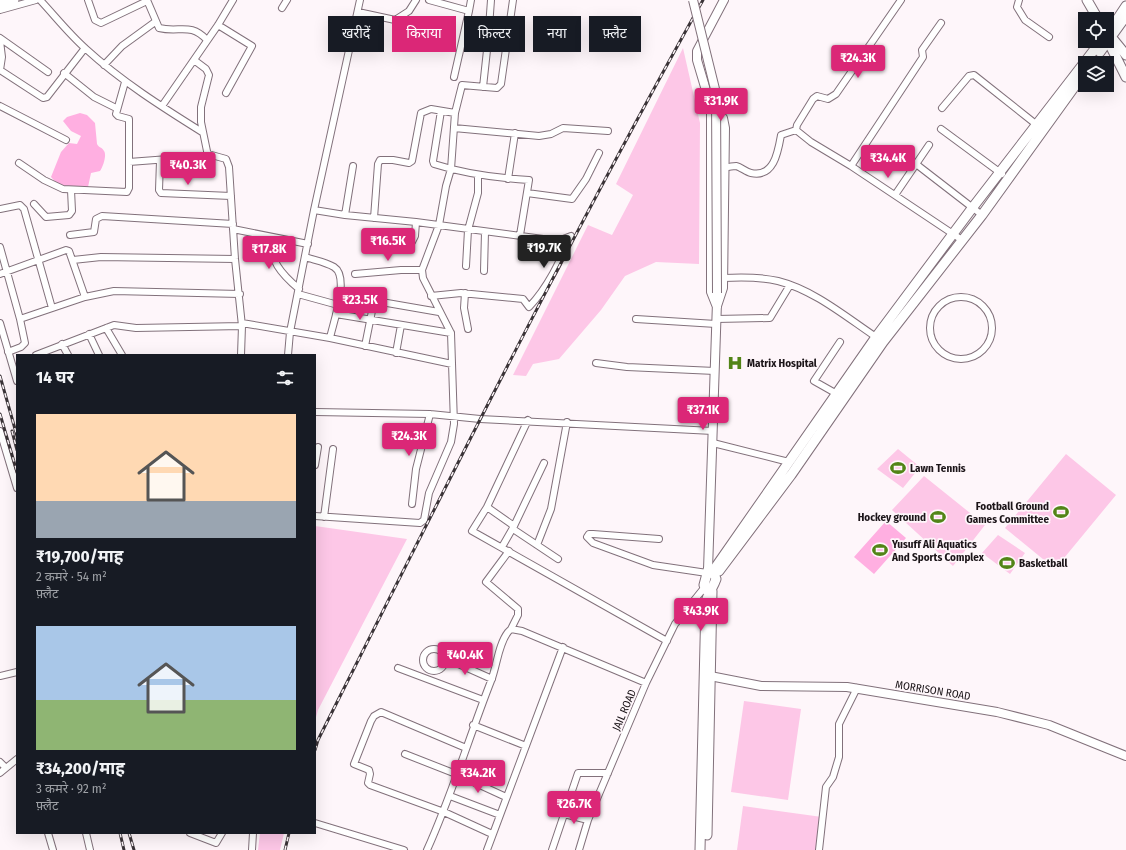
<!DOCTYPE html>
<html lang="hi">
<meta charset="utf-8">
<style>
:root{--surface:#171b24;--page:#242831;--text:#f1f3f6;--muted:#9ea1a6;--accent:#db2777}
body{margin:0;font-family:"Fira Sans Condensed","Noto Sans Devanagari",sans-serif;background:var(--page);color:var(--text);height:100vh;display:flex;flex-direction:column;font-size:15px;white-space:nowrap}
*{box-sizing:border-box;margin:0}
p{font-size:13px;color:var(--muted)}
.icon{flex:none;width:22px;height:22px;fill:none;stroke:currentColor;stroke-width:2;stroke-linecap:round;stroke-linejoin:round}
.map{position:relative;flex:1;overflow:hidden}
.details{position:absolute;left:16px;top:354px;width:300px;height:480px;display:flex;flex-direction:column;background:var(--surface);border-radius:0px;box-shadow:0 4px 16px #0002}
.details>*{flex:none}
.hud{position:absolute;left:328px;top:16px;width:380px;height:36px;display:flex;gap:8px}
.buttons{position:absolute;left:1078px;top:12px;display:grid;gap:8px}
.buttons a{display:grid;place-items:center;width:36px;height:36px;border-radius:0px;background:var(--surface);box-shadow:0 4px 16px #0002;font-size:20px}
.price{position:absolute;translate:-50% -34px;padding:0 9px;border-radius:4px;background:var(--accent);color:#fff;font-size:13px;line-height:26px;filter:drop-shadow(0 1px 2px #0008)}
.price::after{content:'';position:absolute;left:50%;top:24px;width:12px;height:9px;margin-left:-6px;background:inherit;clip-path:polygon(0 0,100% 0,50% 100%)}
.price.on{background:#222;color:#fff}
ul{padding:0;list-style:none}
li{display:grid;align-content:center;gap:8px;height:212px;padding:0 20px}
li span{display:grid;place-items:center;height:124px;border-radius:0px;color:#555}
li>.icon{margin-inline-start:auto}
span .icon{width:72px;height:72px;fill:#fffc;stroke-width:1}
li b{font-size:17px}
h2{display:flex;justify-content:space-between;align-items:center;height:48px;padding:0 20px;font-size:17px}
.chip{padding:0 14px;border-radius:0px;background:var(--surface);box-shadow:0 4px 16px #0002;font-size:14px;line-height:36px}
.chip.on{background:var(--accent);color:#fff}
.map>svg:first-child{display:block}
.green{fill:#fdc7e7}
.water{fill:#ffafe1}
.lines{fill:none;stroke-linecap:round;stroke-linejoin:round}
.minor-casing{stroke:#82717b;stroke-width:8}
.tertiary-casing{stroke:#82717b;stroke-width:10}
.secondary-casing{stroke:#82717b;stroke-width:11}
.minor{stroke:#fff;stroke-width:6}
.tertiary{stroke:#fff;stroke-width:8}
.secondary{stroke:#fff;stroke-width:9}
.rail-casing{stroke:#3a3337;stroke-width:3}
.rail{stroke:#fef6fa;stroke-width:1.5;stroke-dasharray:4.5;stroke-linecap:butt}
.tertiary-bridge-casing{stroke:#82717b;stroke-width:10;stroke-linecap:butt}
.tertiary-bridge{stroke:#fff;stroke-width:8}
.labels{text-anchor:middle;stroke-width:3.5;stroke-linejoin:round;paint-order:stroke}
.poi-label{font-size:11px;font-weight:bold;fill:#1b1418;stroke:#fef6fa;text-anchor:start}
.street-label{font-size:11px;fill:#1b1418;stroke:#fef6fa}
</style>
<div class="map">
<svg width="1126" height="850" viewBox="0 0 1126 850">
<rect width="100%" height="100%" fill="#fef6fa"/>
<!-- green -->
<path class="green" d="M683,48l17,75 -1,141 -43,-2 -31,14 -24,34 -42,49 -26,5 -7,12 -13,-1 75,-150 24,10 21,-40 -17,-11z
M898,449l22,18 -17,21 -26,-19z
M1066,454l50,41 -61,74 -50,-41z
M924,476l61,49 -32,41 -61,-56z
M315,526l92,13 -89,171 -3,11z
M998,535l27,18 -15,21 -28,-21z
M744,701l57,8 -13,91 -57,-8z
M743,806l79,11 -4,33h-81z
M260,833h24l-4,17h-22z"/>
<!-- water -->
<path class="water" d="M80,113l7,2 8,8 2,21c2,4 5,3 7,7 3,4 -1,16 -4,20l-9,2 -3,14c-12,3 -29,1 -37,-10l10,-25 8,-9 8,1 4,-8 -10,-5 -8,-10 4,-4z
M886,521l20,17 -32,36 -20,-17z"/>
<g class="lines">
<defs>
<path id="minor" d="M40,0c15,16 29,34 46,49 35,32 76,58 116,83
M88,0l7,20 6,3 46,-22
M147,0l12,28c21,5 31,-6 48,12
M429,0l40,11 -15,66
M901,0l-65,94 -8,5 -11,-3 -4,3 -16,26 -1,5 15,12 40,24 111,74
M1019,0l-2,7 8,13 24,17
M282,8l5,-8
M0,10l36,-10
M469,11l2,-11
M358,12l37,8 14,-9 7,-11
M218,25l34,21 -26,47
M0,38l48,34
M477,39l11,2 3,-41
M0,41l2,16 -2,13
M104,65l18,-19 33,-24
M0,70l43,28 4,-1 38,-49
M64,73l30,24 22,11
M483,87l5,-46
M0,106l66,34
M162,106l56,-81 15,-25
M942,108l27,-32 5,-1 63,50
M441,111l-8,50 1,3c31,10 63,14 95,16l-9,55
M454,128l85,8 12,-2 12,-6 45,3
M941,129l61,45
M208,154l18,5 3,8 6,92 7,67 -1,29
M160,161l-1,29 2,3 70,3
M129,162l79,-6 -7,-34v-15l8,-32 -3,-6 -12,-9
M19,163l25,17 19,9 64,3 2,-4v-69l-11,-3 -2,-2 9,-32
M916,164l66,51
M851,166l72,-109 -1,-7 19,-27
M724,168c4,-1 9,-2 12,-2 5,1 10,6 15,7 23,5 27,-21 30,-38l15,-5
M508,179l7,-46
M527,193l45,6 14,-20 13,-26
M895,195l34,-50
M34,204l12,13 23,-2 3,-4 -1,-21
M0,209l20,-4 4,4 28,99
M314,210l31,5 71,7 142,19 13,-5c-11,25 -23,51 -42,71l-6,-8 -62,-6 -30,3
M345,215l8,-49
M374,218l4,-54 2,-4h13l16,3 3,-2 9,-48 10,-4 24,4 7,-28 35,3 4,-4 12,-84
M233,229l75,15
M70,235l24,-3 2,-13 6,-3 131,8
M268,236c4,26 11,36 31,53
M389,239l23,3 3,-6 1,-14
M0,247l20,72 65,-22 29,-6 126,3
M305,257c9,3 21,5 29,10 16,10 -1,56 -4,71
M73,260l28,-3 134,2
M466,266l2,-36 10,-37v-18
M484,271l1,-39
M0,274l66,-24 3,1 16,46
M355,274l46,-4h21
M723,278c18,-1 38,-1 55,3 36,9 68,36 98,56
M465,293l-1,15 4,21
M298,294l40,11
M341,295l98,17
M930 328a31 31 0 1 1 62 0a31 31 0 1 1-62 0Z
M336,314l115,19
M636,319l80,5
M716,319l54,-1 20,-33
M0,323l17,58
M242,323l88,15 122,26
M106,328l16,27
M89,334l10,21
M62,344l6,11
M365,346l9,-45
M8,352l13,-5 4,-4 -5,-24
M396,353l5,-28
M36,355l78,-30 22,3 106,-2
M288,355l2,-23 24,-122 46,-210
M596,363l31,4 88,4
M837,394l-23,-13 26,-39
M315,412l115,2 50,5 233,12
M0,431l17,57
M713,443l76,19
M315,465l3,-18
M412,504l4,-35 14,-55
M487,507l-15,24 195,110
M315,516l105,7 4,-3 5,-27 22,-51 3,-18 -3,-91 -28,-55 -1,-8 17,-45 7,-39 5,-17 4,-56
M324,517l9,-68
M514,526l-27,-19 41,-87
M513,529l45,30
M659,539l-66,-5h-4l-2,3 6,6 60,22 54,8
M537,545l14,-36 16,-87
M502,547l12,-21 30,-63
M509,551l-23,31 32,27v6l-7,14
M423 660a11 11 0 1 1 22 0a11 11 0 1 1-22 0Z
M445,658l47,21
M398,668l85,32
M0,676l17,-4
M473,725l53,21
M466,748l-85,-36 -7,4 -3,5 -17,43 15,6 1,4 -2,9 2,2 74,27 48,22
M405,754l51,20 50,23
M0,762l6,6
M0,773l17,-14
M450,796l50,19
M564,814l24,6
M315,823l89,27
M48,833l5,17
M86,833l4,17
M190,833l26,10 6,-10
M252,850l1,-17
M427,850c25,-55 42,-113 64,-169 6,-15 7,-36 17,-49l3,-3 11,2 124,52
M487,850l76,-203
M552,850l26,-77h30
M579,850l9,-30 58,-137 29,-59 29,-36
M819,850l7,-63 7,-10 6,-20v-33l18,-36"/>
<path id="tertiary" d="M713,109l10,9 2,10 -2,160 -6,18
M717,307l-6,-15v-185l-14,-47v-9l27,-51
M708,570l9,-268
M705,675l56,11 86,1 150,25 52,13 77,31"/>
<path id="secondary" d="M1087,0l11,19
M0,4l14,-4
M1116,21l10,-15
M1108,33l18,22
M1107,39l19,38
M1100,52l26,-36
M719,571l72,-96 92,-133 99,-127 103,-143
M708,591l-2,-1 -2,-5 4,-15 5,1 163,-234 97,-130 128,-166
M707,835l5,-244
M700,850l6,-248c2,-9 7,-14 10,-23l-3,-8"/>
</defs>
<!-- minor casing -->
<use href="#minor" class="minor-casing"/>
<!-- tertiary casing -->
<use href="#tertiary" class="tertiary-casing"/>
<!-- secondary casing -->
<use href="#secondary" class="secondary-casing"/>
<!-- minor -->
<use href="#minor" class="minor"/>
<!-- tertiary -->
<use href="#tertiary" class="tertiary"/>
<!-- secondary -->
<use href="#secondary" class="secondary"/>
<defs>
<path id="rail" d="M0,376l17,60
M0,414l17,58
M12,431l5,19
M315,750l3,-10c125,-248 249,-497 385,-740
M120,833l4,17
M129,833l5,17
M285,850l4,-17"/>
</defs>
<!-- rail casing -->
<use href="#rail" class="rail-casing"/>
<!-- rail -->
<use href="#rail" class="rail"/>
<defs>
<path id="tertiary-bridge" d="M693,0l23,93 1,200"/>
</defs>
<!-- tertiary-bridge casing -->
<use href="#tertiary-bridge" class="tertiary-bridge-casing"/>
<!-- tertiary-bridge -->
<use href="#tertiary-bridge" class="tertiary-bridge"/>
</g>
<!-- icons -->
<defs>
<symbol id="hospital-bare" viewBox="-9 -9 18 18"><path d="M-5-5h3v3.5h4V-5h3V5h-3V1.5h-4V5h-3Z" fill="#528417" stroke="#fef6fa" stroke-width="2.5" paint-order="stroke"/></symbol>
<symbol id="stadium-bare" viewBox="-9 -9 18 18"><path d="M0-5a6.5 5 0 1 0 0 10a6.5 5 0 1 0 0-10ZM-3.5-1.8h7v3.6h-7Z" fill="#528417" stroke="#fef6fa" stroke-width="2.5" paint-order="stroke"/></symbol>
</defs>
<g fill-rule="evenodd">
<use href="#hospital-bare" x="724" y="352" width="22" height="22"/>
<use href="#stadium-bare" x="887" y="457" width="22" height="22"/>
<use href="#stadium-bare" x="1050" y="501" width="22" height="22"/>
<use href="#stadium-bare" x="927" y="506" width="22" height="22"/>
<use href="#stadium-bare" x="869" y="539" width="22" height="22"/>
<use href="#stadium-bare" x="996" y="552" width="22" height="22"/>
</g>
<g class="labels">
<!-- poi labels -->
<g class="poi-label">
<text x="747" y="367">Matrix Hospital</text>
<text x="910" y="472">Lawn Tennis</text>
<text x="1049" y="510" text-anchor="end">Football Ground<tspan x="1049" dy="13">Games Committee</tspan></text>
<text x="926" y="521" text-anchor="end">Hockey ground</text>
<text x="892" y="548">Yusuff Ali Aquatics<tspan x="892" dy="13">And Sports Complex</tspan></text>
<text x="1019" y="567">Basketball</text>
</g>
<!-- street labels -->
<g class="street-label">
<text transform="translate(933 690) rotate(9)" y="4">MORRISON ROAD</text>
<text transform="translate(624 710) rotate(-67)" y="4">JAIL ROAD</text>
</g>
</g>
</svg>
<div class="buttons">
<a><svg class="icon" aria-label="locate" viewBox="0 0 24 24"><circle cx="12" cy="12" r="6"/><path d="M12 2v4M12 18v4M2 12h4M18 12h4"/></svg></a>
<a><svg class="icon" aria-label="layers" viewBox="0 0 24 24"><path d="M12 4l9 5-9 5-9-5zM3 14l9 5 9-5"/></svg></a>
</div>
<b class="price" style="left:858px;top:79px">₹24.3K</b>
<b class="price" style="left:721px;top:122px">₹31.9K</b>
<b class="price" style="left:888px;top:179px">₹34.4K</b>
<b class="price" style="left:188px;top:186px">₹40.3K</b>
<b class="price" style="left:388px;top:262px">₹16.5K</b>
<b class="price on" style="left:544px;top:269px">₹19.7K</b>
<b class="price" style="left:269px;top:270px">₹17.8K</b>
<b class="price" style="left:360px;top:321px">₹23.5K</b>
<b class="price" style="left:703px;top:431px">₹37.1K</b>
<b class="price" style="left:409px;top:457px">₹24.3K</b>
<b class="price" style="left:701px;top:632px">₹43.9K</b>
<b class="price" style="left:465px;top:676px">₹40.4K</b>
<b class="price" style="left:478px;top:794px">₹34.2K</b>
<b class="price" style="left:574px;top:825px">₹26.7K</b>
<div class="hud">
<a class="chip">खरीदें</a>
<a class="chip on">किराया</a>
<a class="chip">फ़िल्टर</a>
<a class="chip">नया</a>
<a class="chip">फ़्लैट</a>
</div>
<section class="details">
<h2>14 घर<svg class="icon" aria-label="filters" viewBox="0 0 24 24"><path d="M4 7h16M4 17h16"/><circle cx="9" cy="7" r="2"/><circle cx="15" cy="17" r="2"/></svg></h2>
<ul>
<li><span style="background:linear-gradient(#ffd9b3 70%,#9aa5b1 0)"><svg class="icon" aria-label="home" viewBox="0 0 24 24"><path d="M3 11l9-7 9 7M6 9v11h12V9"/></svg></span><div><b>₹19,700/माह</b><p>2 कमरे · 54 m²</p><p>फ़्लैट</p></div></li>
<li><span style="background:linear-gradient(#a9c7e8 60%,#8fb573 0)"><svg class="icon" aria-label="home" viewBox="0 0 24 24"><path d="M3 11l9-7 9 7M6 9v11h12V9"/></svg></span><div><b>₹34,200/माह</b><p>3 कमरे · 92 m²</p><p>फ़्लैट</p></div></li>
</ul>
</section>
</div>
